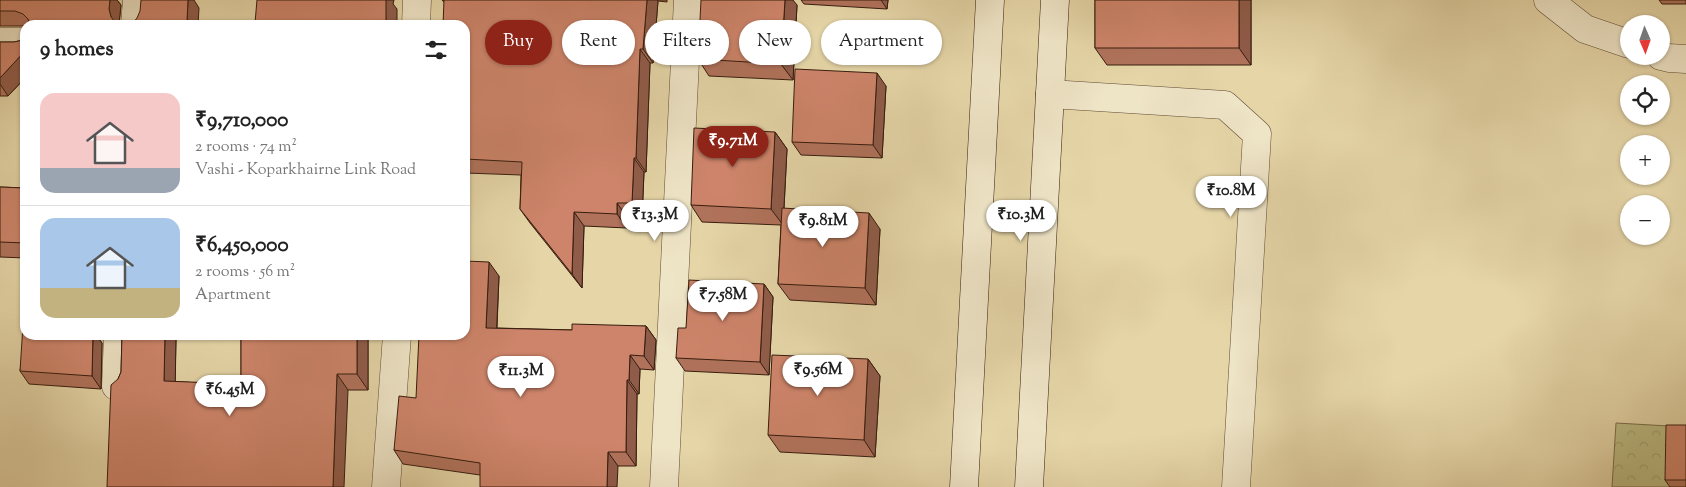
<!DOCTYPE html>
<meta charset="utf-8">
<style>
:root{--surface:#fff;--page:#f2f2f2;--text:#222;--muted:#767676;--line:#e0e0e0;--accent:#8f2418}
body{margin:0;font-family:"Sorts Mill Goudy",serif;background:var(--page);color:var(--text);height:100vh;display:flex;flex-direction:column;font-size:19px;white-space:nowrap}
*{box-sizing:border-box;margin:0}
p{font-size:16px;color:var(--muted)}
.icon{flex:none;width:28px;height:28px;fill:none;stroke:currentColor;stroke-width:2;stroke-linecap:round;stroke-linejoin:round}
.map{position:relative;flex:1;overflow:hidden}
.details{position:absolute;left:20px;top:20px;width:450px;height:320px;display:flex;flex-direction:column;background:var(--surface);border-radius:15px;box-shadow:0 1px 4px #0004}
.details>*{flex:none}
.top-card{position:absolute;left:485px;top:20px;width:475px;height:45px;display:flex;gap:10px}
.needle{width:32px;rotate:178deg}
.controls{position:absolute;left:1620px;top:15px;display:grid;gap:10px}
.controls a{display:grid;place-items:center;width:50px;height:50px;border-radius:50%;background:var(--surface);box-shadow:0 1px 4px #0004;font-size:25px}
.price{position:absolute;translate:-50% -42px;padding:0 11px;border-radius:18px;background:#fff;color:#222;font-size:16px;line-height:32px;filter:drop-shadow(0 1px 2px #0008)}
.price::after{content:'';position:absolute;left:50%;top:30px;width:15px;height:11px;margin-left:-8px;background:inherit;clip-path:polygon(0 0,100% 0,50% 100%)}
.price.on{background:var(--accent);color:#fff}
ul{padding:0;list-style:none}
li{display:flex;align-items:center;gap:15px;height:125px;padding:0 20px}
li+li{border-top:1px solid var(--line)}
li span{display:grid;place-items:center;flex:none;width:140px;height:100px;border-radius:15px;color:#555}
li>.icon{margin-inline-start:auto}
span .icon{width:60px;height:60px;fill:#fffc;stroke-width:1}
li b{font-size:21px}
h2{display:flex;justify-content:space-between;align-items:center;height:60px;padding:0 20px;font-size:21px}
.tag{padding:0 18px;border-radius:22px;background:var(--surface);box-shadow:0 1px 4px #0004;font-size:18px;line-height:45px}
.tag.on{background:var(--accent);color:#fff}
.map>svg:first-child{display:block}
.park{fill:url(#park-crowns);stroke:#796c48}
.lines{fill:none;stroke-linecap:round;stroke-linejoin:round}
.minor-casing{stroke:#624a34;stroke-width:29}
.secondary-casing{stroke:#361c0d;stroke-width:29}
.minor{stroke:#eee4c6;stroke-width:28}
.secondary{stroke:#eee4c6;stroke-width:28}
.wall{fill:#b0725b;stroke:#361c0d;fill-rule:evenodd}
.shaded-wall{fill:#905c4a;stroke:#361c0d}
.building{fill:#cd846a;stroke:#361c0d}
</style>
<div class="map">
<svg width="1686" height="487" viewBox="0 0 1686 487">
<defs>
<pattern id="park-crowns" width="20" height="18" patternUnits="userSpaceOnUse" patternTransform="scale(1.25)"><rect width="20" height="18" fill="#bcbb82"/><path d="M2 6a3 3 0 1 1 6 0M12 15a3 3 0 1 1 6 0" fill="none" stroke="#a2a06f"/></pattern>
</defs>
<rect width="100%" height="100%" fill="#e5d5a7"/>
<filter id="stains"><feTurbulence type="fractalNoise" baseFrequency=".004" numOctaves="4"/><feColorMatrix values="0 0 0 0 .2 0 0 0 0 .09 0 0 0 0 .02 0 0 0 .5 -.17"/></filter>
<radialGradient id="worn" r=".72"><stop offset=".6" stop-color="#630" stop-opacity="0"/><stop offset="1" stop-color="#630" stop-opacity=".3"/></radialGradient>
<!-- park -->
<path class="park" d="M1616,423l70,4v60h-74z"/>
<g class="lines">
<defs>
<path id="minor" d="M1548,0l37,29 44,15
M135,25l2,-25
M416,25l1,-25
M0,42h25
M1661,56l8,2 17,1
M1050,94l175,11 32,29 -21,353
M116,386l2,-51
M386,487l11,-152
M664,487l24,-487"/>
<path id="secondary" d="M964,487l26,-487
M1029,487l26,-487"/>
</defs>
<!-- minor casing -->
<use href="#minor" class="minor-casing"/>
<!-- secondary casing -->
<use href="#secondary" class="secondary-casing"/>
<!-- minor -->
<use href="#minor" class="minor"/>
<!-- secondary -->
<use href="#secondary" class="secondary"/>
</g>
<!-- wall -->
<path class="wall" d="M0,0h117l4,5 -2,19 3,1h-97v1h-25z
M442,0h225v2l-9,-1 -5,62h-3l-4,109h-2l-2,46 -15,-1v11l-43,-2 -2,62 -52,-65 -10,-14 1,-34 -56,-2v-148z
M801,0h87l-1,9 -83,-5z
M1095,0h156v65h-144l-12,-17z
M1659,0h27v4h-24z
M797,5l-4,75 -84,-4 -11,-17z
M25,38v40l-17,18h-8v-54h14l9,-2z
M886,86l-4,72 -81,-3 -9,-13z
M775,132l12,17 -3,60 96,20 -4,76 -86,-5 -12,-16 3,-59 -79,-3 -11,-17z
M0,187l25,1v70l-25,-1z
M499,276l-2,52 75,2 74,-4 10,14 -2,30 -14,-1 -1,25h-2l-1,72h-18l-138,9 -77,-11 -9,-14 22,-52z
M764,284l9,13 -4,78 -84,-4 -9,-13 10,-30z
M25,335h71l6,8 -1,46 -72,-5 -9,-13z
M122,335h246v55h-20l-230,-11 3,-7zM176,338l65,1v45l-66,-2z
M868,359l12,17 -5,81 -95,-5 -12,-17z
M1686,425v62h-16l-5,-7z"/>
<!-- shaded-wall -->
<path class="shaded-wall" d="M110,0h7l4,5 -2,19 -3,1 -5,-8 -2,-8z
M188,0h6l5,8 -1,17 -11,-4z
M385,0h9l-1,4 4,5v16h-11z
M647,0h10l1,1 -5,62 -10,-14z
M785,0h8l4,5 -4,75 -12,-16z
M881,0h7l-1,9z
M1239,0h12v65l-12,-17z
M640,49l10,14 -4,109 -10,-14z
M25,51v27l-17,18 -8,-12v-6z
M877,73l9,13 -4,72 -9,-13z
M775,132l12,17 -4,76 -12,-16z
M634,158l10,14 -2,46 -10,-15z
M617,203l10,14v11l-10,-14z
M574,212l10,14 -2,62 -10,-14z
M869,213l11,16 -4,76 -11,-17z
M489,262l10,14 -3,66 -10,-14z
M764,284l9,13 -4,78 -9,-13z
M646,326l10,14 -2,30 -10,-14z
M93,335h3l6,8 -1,46 -9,-13z
M165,335h9l2,3 -1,59 -11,-16z
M357,335h11v55l-11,-16z
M630,355l10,14 -1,25 -10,-14z
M868,359l12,17 -5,81 -11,-17z
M337,374l11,16 -4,97h-11z
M627,380l10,14 -1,72 -10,-14z
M608,452l10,14 -1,21h-10z"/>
<!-- building -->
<path class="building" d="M0,0h110l-1,9 2,8 5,6 6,2h-92l-2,-6 -5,-5 -8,-3h-15z
M141,0h47l-1,21 68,2 2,-23h129v25h-261l7,-1 5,-6 3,-7z
M444,0h203l-4,49h-3l-4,109h-2l-2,45h-15v11l-43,-2 -2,62 -52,-65 2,-47 -57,-3v-134h-22z
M701,0h84l-4,64 -83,-5z
M1095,0h144v48h-144z
M25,38v13l-25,27v-36h14l9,-2z
M795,69l82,4 -4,72 -81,-3z
M694,128l81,4 -4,77 -80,-4z
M0,187l25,1v55l-25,-1z
M782,208l87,5 -4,75 -87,-4z
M465,261l24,1 -3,66 86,2v-6l74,2 -2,30 -14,-1 -1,25h-2l-1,72h-18l-1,35h-127v-24l-86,-13 5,-54 17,2 3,-63h46z
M689,280l75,4 -4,78 -84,-4 2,-30h8z
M23,325l2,1v9h68l-1,41 -72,-5z
M122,335h43l-1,46 77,3v-49h116v39h-20l-4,113h-226l4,-102 7,-6 3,-7z
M772,355l96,4 -4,81 -96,-5z
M1666,425h20v55h-21z"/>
<rect width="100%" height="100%" filter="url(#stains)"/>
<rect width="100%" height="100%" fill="url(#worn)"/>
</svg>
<div class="controls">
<a><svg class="needle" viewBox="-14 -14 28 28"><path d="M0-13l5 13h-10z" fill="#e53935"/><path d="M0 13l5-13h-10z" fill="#767676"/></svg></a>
<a><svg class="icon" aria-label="locate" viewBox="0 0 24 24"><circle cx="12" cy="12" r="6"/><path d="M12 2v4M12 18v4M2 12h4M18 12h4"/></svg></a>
<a>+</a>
<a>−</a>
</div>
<b class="price on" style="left:733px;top:168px">₹9.71M</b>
<b class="price" style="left:1231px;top:218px">₹10.8M</b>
<b class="price" style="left:655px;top:242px">₹13.3M</b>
<b class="price" style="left:1021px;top:242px">₹10.3M</b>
<b class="price" style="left:823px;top:248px">₹9.81M</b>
<b class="price" style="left:723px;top:322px">₹7.58M</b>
<b class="price" style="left:818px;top:397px">₹9.56M</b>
<b class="price" style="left:521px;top:398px">₹11.3M</b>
<b class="price" style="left:230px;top:417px">₹6.45M</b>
<div class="top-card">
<a class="tag on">Buy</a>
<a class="tag">Rent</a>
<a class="tag">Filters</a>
<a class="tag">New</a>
<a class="tag">Apartment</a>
</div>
<section class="details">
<h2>9 homes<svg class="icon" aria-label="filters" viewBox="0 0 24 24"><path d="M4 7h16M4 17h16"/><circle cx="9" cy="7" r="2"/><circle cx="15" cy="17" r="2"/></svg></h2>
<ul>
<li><span style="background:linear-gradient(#f6c9c9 75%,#9aa5b1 0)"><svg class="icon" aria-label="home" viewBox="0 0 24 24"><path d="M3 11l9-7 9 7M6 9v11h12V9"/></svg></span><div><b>₹9,710,000</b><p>2 rooms · 74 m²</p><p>Vashi - Koparkhairne Link Road</p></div></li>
<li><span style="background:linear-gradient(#a9c7e8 70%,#c2b280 0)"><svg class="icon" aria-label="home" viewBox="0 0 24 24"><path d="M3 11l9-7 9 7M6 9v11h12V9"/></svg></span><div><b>₹6,450,000</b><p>2 rooms · 56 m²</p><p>Apartment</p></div></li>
</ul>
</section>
</div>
